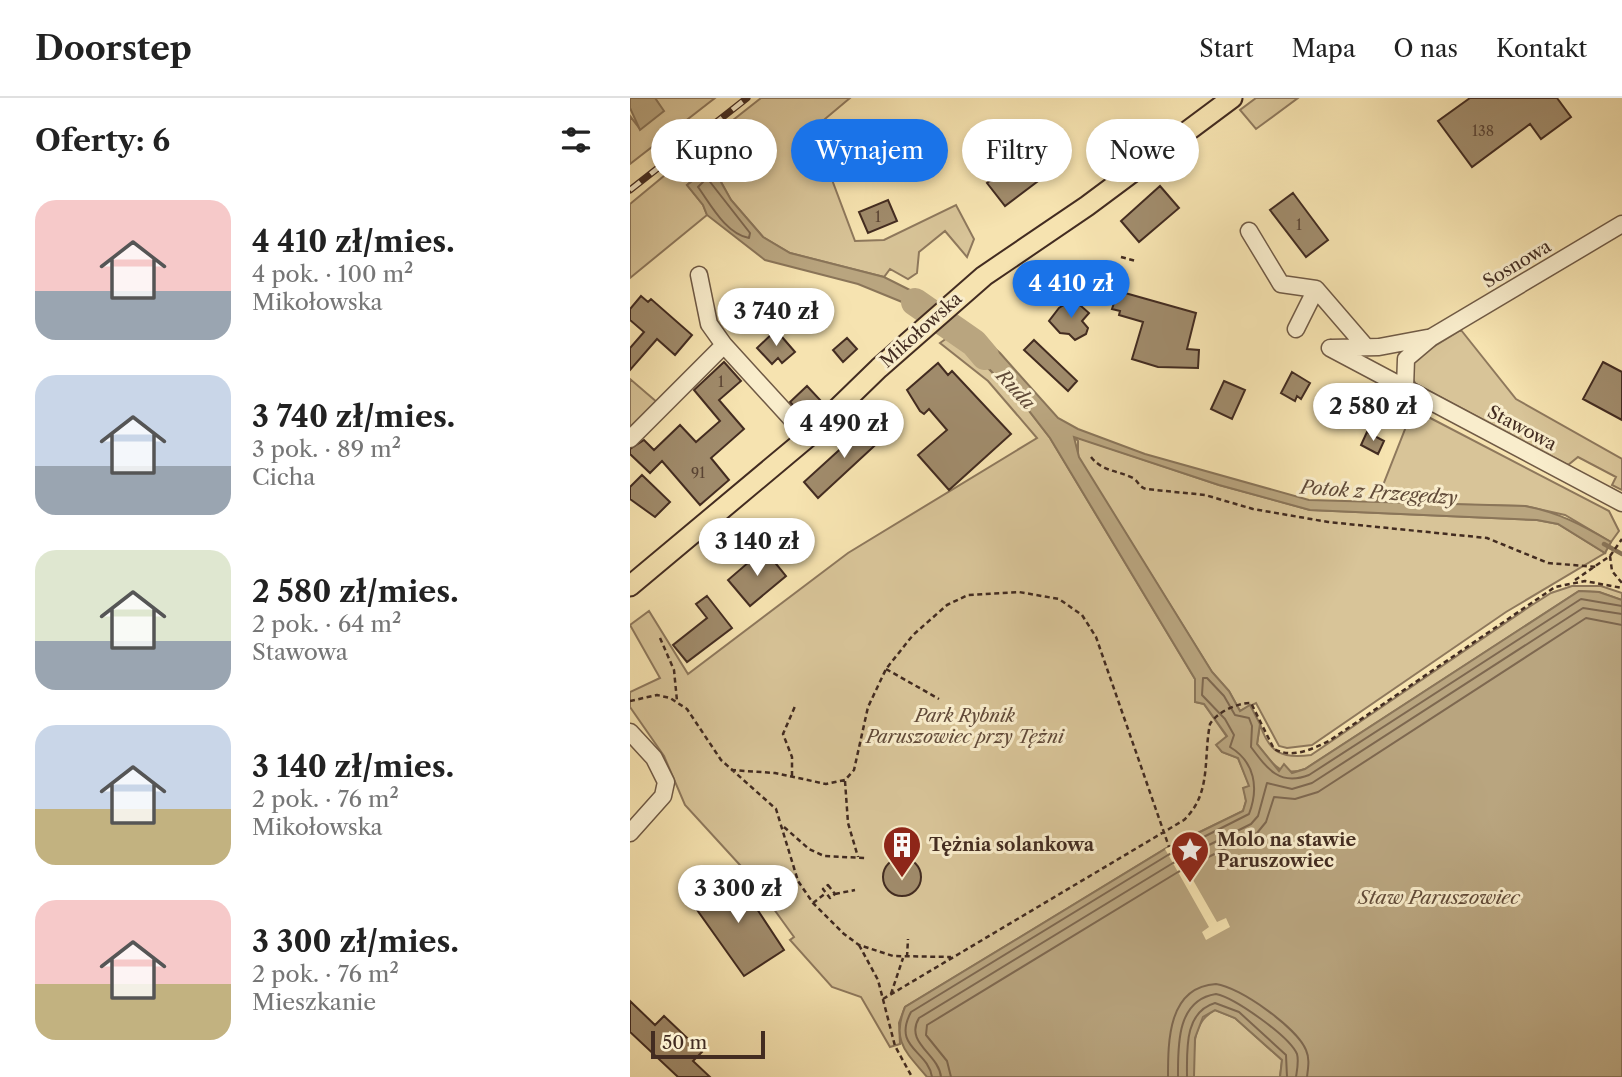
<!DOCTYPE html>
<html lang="pl">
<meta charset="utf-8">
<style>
:root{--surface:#fff;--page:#f2f2f2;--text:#222;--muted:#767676;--line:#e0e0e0;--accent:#1a73e8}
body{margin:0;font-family:"Libre Caslon Text",serif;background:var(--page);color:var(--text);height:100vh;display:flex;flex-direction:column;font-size:26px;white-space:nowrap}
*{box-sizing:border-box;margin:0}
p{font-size:23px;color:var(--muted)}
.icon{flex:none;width:38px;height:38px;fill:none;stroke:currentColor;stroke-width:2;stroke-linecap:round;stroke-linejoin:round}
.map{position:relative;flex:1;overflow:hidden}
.panel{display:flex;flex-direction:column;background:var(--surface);width:630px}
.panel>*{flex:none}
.hud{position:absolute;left:21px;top:21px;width:665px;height:63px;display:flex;gap:14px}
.scale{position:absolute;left:21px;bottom:18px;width:114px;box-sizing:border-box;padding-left:7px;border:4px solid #432c21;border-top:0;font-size:19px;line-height:24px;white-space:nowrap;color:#432c21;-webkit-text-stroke:5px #f9edcc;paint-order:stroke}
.price{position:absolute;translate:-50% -60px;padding:0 16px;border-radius:24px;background:#fff;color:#222;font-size:23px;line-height:46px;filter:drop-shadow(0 2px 4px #0008)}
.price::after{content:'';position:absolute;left:50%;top:42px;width:21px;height:16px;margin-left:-10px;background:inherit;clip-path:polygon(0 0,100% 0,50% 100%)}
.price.current{background:var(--accent);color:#fff}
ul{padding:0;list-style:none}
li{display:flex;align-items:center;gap:21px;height:175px;padding:0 35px}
li span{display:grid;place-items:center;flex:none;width:196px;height:140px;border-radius:21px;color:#555}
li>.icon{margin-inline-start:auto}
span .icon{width:84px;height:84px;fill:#fffc;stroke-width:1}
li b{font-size:30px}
h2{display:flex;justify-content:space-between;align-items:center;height:84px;padding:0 35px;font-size:30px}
.tag{padding:0 24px;border-radius:32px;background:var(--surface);box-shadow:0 4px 10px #0003;font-size:24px;line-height:63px}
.tag.current{background:var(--accent);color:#fff}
header{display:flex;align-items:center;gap:42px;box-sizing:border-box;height:98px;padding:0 35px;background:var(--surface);border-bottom:2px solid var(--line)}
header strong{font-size:33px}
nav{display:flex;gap:38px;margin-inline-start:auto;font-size:24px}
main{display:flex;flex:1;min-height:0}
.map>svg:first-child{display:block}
.green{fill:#d8c498;stroke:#8e785c;stroke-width:2}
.water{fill:#b9a57f;stroke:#8a7559;stroke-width:2}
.pier{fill:#f6e3b0}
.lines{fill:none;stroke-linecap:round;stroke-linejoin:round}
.shore{stroke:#7e6850;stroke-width:2}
.stream{stroke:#8a7559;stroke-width:4.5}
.river{stroke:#b9a57f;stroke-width:28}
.building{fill:#a08b6b;stroke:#432c21;stroke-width:2}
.minor-casing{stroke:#705a45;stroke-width:19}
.major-casing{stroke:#432c21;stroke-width:23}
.path{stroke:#432c21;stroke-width:2.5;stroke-dasharray:5 3.5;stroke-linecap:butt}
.minor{stroke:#f9edcc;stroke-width:16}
.major{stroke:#f6e3b0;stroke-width:19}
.rail-casing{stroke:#432c21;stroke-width:7}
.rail{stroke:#f9edcc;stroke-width:4.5;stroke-dasharray:13;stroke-linecap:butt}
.labels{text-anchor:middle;stroke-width:6;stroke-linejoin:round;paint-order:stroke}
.number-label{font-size:14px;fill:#5a4434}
.street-label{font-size:18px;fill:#432c21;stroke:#f9edcc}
.park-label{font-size:18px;font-style:italic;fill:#614a39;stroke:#f9edcc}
.poi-label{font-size:18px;font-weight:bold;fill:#432c21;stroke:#f9edcc;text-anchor:start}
.water-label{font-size:19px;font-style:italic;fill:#604a38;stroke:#f9edcc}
</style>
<header>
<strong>Doorstep</strong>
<nav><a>Start</a><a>Mapa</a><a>O nas</a><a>Kontakt</a></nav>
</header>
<main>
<section class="panel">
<h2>Oferty: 6<svg class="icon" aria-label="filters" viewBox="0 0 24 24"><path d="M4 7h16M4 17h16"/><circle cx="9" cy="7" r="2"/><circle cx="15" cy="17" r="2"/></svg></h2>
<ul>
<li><span style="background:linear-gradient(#f6c9c9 65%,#9aa5b1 0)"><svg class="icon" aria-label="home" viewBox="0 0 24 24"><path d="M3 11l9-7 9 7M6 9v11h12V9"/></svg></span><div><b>4 410 zł/mies.</b><p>4 pok. · 100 m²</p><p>Mikołowska</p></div></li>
<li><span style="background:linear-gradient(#c9d6e8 65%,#9aa5b1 0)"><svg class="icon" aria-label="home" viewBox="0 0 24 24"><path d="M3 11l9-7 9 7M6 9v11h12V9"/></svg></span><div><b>3 740 zł/mies.</b><p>3 pok. · 89 m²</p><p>Cicha</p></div></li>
<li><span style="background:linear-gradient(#dfe7d0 65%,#9aa5b1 0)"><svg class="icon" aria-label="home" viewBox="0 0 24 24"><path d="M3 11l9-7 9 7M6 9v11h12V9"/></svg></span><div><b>2 580 zł/mies.</b><p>2 pok. · 64 m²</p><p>Stawowa</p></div></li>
<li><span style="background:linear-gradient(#c9d6e8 60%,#c2b280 0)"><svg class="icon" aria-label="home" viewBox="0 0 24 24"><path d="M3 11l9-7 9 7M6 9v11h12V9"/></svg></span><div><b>3 140 zł/mies.</b><p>2 pok. · 76 m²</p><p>Mikołowska</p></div></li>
<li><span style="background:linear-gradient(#f6c9c9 60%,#c2b280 0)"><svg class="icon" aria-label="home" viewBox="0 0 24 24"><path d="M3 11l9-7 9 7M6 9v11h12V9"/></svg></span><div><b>3 300 zł/mies.</b><p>2 pok. · 76 m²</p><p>Mieszkanie</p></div></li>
</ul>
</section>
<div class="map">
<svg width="992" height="979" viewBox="0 0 992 979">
<rect width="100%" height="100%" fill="#f6e3b0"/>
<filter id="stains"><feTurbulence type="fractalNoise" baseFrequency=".00286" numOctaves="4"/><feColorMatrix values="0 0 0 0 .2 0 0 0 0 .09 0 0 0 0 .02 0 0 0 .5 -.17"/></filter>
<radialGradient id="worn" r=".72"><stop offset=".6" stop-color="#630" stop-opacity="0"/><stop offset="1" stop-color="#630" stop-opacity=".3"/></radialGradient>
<!-- green -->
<path class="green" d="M25,0h60l-85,66v-48l10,13 23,-18z
M131,0h89l-37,31 42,112 29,-1 72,-35 18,34 -7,18 -22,-26 -26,21 -2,21 -9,6 -18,-10 -6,8 -94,-24 -27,-16 -32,-37 -19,-34 -9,6 -13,-18z
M626,0h42l-42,31 -16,-19z
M52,63l13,17 -8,7 16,20 4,10 -77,63v-74z
M831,232l55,69 106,60v31l-10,-5 4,-8 -38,-20 -10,8 -152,-81 -5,-7 4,-19z
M324,235l72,74 24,31 145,241v23l9,2 23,33 -10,8 5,7 16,6 12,29 -6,1 2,13 -3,10 -78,38 -260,158 -6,16 1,21 -10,3 -29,-50 -29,-10 -42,-47 4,-3 -44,-61 -65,-71 -21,-49 -34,-49v-15l30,-14 -30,-53 19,-14 39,63 160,-121 189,-115 -49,-57 -48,-38z
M0,281l28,24 -28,26z
M783,311l196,102 10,20 -8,11 -46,-27 -40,-9 -149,-3z
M443,338l146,49 91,25 227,10 21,4 47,29 -99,59 -194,133 -25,3 -8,-2 -23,-43 -16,8 -11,-20 -17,-19 -134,-215v-16z
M942,488h29l21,7v7l-23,-8 -20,-1 -274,178c-26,9 -33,-6 -48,-25l3,-20c9,29 22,35 51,31l218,-148 22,-14z
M585,912l20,8 47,42 -2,17h-86c0,-25 -4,-54 21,-67z"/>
<!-- water -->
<path class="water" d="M0,0h25l9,13 -24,19 -10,-22z
M82,68l19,34 32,37 27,16 94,24 54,27 -15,12 -21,-14 -44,-18 -93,-24 -58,-45 -4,-10 -16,-20z
M336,225l34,30 58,65 20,11 67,25 164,46 216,6c33,6 57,19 86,36l-6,11 -47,-29 -21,-4 -227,-10 -91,-25 -145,-48 5,20 133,215 17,19 11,20 10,-6 10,19 -3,20 22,27 5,-7 8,9 13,-4 274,-178 20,1 23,8v477h-342l2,-17 -47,-42 -20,-8 -12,7 -8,21 -1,39h-267c-21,-25 -36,-36 -22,-70l260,-158 78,-38 3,-10 -3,-13 6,-2 -11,-28 -16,-6 -6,-7 11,-9 -23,-32 -9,-2v-23l-145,-241 -24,-31 -72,-74z"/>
<!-- pier -->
<path class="pier" d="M543,747l44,77 9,-4 4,9 -24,13 -4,-8 7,-5 -44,-78z"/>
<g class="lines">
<!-- shore -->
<path class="shore" d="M77,80l43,55 -1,5c-23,-4 -38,-33 -51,-51z
M302,979c-4,-27 -40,-29 -21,-65l257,-157 81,-41c10,-26 6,-52 -19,-67l4,-12 -9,-16 -23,-24 1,-17h4l17,18 11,19 14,3 3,8 -1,21c17,23 29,39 58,28l272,-176 41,7
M311,979c-2,-23 -37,-34 -22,-59l254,-155 78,-39 7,-8 9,-33 25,6 20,-6 271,-175 39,6
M321,979l-4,-16 -21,-26 1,-10 251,-153 79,-39 9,-11 8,-25 21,2 23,-7 268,-174 36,7
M538,979c0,-36 0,-90 48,-93 24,3 81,44 90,66 4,9 2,18 1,27
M548,979c0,-30 -2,-77 38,-83 19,4 73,42 81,60 2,7 0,16 -1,23
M557,979c0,-27 -3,-65 28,-74l24,9 47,43 1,22"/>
<!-- stream -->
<path class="stream" d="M974,446l18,10"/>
<!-- river -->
<path class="river" d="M285,204l59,41 11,13"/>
</g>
<!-- building -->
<path class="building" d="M840,0h87l14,19 -30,22 -11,-15 -58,43 -34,-46z
M247,29l8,22 -42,15 -8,-21z
M410,45l18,23 -53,40 -18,-23z
M530,88l19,22 -40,34 -18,-21z
M663,95l35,47 -22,17 -36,-47z
M258,102l9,21 -29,12 -9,-21z
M488,193l78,22 -9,36 12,1 -1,18 -40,-1 -26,-8 11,-37 -24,-7 1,-4 -8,-2z
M115,197l17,20 -19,15 -17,-19z
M11,198l7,6 3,-3 41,36 -17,20 -18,-16 -27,31v-22l14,-16 -14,-12v-11z
M443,201l16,14 -7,8 6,7 -2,6 -11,6 -6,-6 -9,-1 -11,-12 10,-13z
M146,232l19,22 -13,11 -4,-5 -6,6 -15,-16z
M217,240l10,11 -14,13 -10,-12z
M404,242l43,41 -9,10 -44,-41z
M94,264l17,19 -22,19 25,29 -33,29 18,22 -29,25 -38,-44 -12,12 -20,-19v-5l14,-9 10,10 26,-25 16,17 24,-21 -26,-31z
M973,264l19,10v48l-39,-21z
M308,265l10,12 4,-4 59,63 -62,56 -31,-35 29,-25 -18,-21 -5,5 -4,-3 -13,-21z
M662,274l18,11 -9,16 -4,-3 -2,5 -14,-8z
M594,283l21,9 -13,29 -21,-10z
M177,288l15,16 -19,14 -13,-14z
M737,295l24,13 -13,25 -25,-13z
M240,324l14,15 -66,61 -14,-16z
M737,334l17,9 -6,13 -17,-9z
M12,377l28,27 -15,15 -25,-18v-12z
M134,451l22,27 -36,30 -22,-26z
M77,498l25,32 -45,34 -14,-17 34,-27 -11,-14z
M253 779a19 19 0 1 1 38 0a19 19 0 1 1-38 0Z
M104,776l50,76 -40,26 -54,-76z
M0,903l25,24 9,-9 38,36 -9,9 17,16h-32l-48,-45z"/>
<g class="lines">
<defs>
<path id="minor" d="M619,133l32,53 35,5 -20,40
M69,177l10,49 15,21
M686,191l50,58
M700,250l292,155
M701,250l48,-1 48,-9
M775,290l1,-29 26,-22 190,-113
M0,341l94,-94 84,92
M0,634l24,26 12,24 -3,14 -33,37"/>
<path id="major" d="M0,488l178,-149 71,-69 105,-92 103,-70 145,-108"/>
</defs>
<!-- minor casing -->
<use href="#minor" class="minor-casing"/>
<!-- major casing -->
<use href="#major" class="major-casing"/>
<!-- path -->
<path class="path" d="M491,159l15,4
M461,359c12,15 26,13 42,21 6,4 5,8 13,11l59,6 48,14 75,13 159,16 61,25 49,4
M980,458l2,15 10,12
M945,482l35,-24 12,-17
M30,540l14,32 3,31
M256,571l53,30
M0,603l27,-6 13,3 17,11 34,51 55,49 22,72 15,22 31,31 15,11 34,11 58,1
M101,672l44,3 51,11 19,-4 9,-10 14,-63 18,-38 27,-34 34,-30 21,-10 51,-3 40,7 23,16 14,22 73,210
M162,678v-19l-9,-23 13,-30
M215,683l3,42 10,34
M154,729l25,22 15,7 41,2
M198,787l7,9 -5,4 -7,-9z
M205,796l20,-4
M183,805l13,-10
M229,847l19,35 17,66 17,31
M277,859l1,-18
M261,896l12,-36
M253,901l301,-179c28,-27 19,-61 26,-96 7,-12 27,-21 41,-21l23,46c19,10 38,0 55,-8l226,-154 30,-6 37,7"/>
<!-- minor -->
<use href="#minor" class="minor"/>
<!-- major -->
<use href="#major" class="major"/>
<defs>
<path id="rail" d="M0,92l117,-92"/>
</defs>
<!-- rail casing -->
<use href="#rail" class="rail-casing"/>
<!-- rail -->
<use href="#rail" class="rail"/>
</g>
<!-- icons -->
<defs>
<symbol id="building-pin" viewBox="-11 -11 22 30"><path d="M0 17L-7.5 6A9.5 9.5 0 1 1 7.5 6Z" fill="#8f2418" stroke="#f9edcc"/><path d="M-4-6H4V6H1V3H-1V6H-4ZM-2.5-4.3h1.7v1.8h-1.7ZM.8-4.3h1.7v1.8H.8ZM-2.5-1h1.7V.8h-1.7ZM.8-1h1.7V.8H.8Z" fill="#fff"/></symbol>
<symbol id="sight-pin" viewBox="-11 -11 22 30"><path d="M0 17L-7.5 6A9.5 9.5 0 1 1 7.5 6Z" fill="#8f2418" stroke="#f9edcc"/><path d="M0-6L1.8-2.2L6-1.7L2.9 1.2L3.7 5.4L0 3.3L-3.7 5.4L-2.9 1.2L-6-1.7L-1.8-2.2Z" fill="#fff"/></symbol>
</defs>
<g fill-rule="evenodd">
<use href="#building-pin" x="250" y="725" width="44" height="60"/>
<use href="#sight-pin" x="538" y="730" width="44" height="60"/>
</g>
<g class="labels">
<!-- number labels -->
<g class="number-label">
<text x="853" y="38">138</text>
<text x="248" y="124">1</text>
<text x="669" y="132">1</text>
<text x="91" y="289">1</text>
<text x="68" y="380">91</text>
</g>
<!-- street labels -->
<g class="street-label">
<text transform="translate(887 166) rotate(-31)" y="6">Sosnowa</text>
<text transform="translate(291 232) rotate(-42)" y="6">Mikołowska</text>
<text transform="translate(892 330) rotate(28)" y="6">Stawowa</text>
</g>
<!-- park labels -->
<g class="park-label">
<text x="335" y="624">Park Rybnik<tspan x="335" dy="21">Paruszowiec przy Tężni</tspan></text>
</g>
<!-- poi labels -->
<g class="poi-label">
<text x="587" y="748">Molo na stawie<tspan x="587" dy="21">Paruszowiec</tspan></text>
<text x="299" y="753">Tężnia solankowa</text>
</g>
<!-- water labels -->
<g class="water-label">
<text transform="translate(386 291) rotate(47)" y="7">Ruda</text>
<text transform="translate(749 394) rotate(4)" y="7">Potok z Przegędzy</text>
<text x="809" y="806">Staw Paruszowiec</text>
</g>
</g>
<rect width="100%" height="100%" filter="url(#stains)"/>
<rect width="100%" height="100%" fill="url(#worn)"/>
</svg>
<div class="scale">50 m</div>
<b class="price current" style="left:441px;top:222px">4 410 zł</b>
<b class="price" style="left:146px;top:250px">3 740 zł</b>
<b class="price" style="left:743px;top:345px">2 580 zł</b>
<b class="price" style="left:214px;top:362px">4 490 zł</b>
<b class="price" style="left:127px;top:480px">3 140 zł</b>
<b class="price" style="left:108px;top:827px">3 300 zł</b>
<div class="hud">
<a class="tag">Kupno</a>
<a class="tag current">Wynajem</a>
<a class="tag">Filtry</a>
<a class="tag">Nowe</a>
</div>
</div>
</main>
